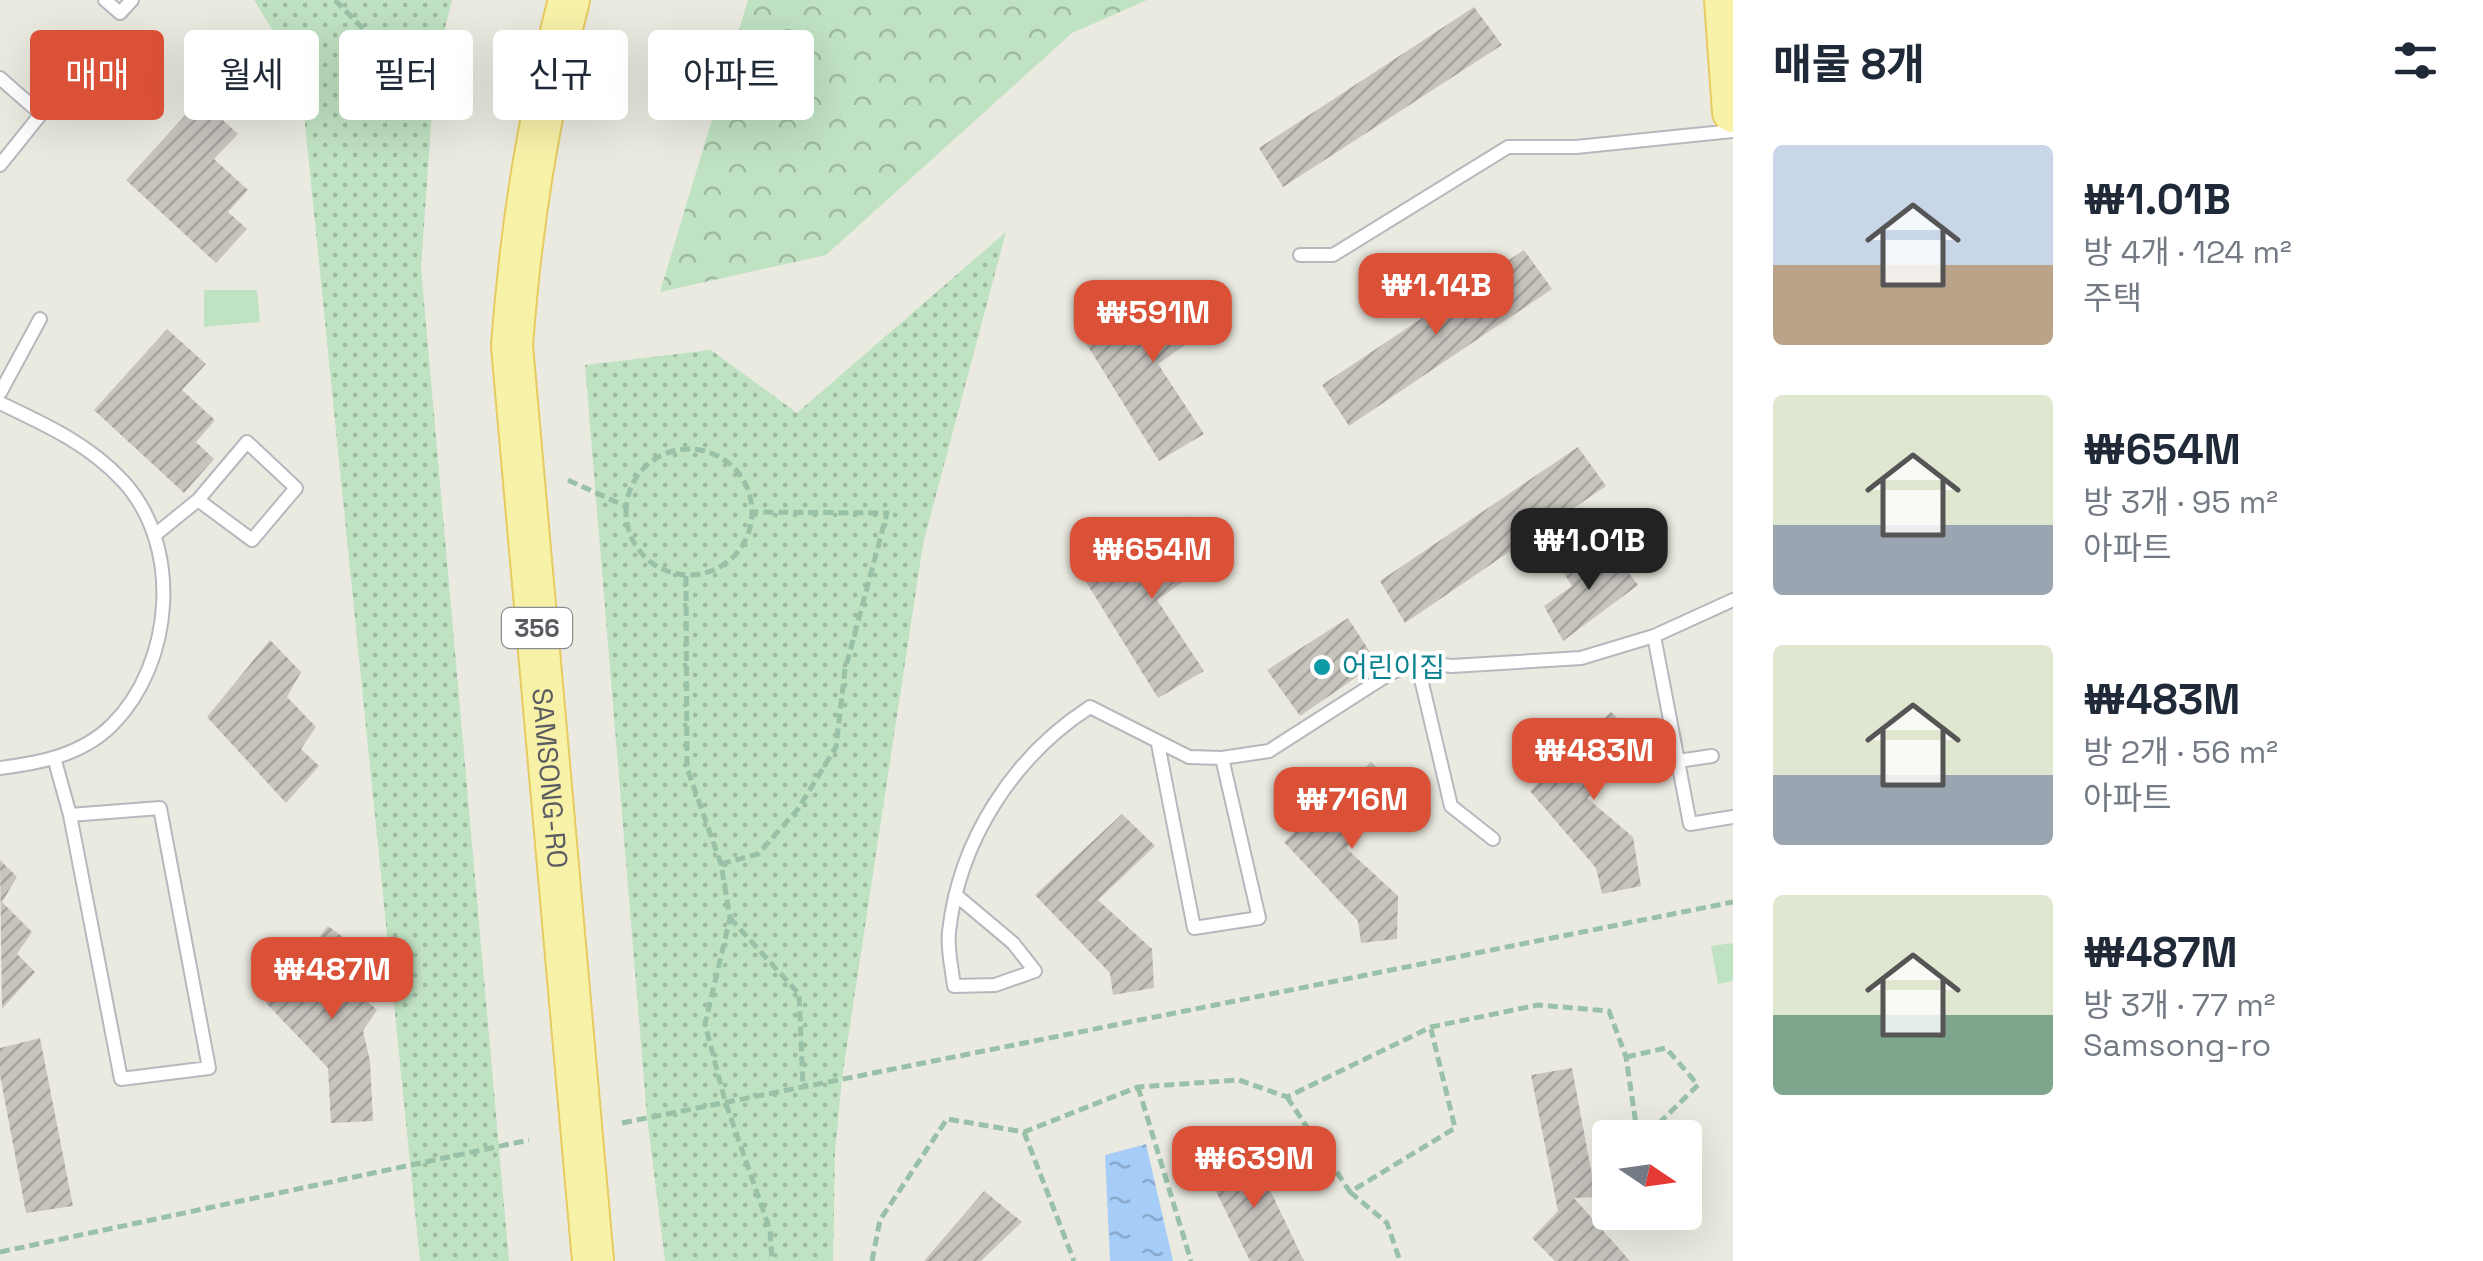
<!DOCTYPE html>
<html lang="ko">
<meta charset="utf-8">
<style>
:root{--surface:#fff;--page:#f6f6f7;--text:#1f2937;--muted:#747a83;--accent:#db5137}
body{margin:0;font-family:"Space Grotesk","Noto Sans KR",sans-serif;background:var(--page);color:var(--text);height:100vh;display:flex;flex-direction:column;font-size:38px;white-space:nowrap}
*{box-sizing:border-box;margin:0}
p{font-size:32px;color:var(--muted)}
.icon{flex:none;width:55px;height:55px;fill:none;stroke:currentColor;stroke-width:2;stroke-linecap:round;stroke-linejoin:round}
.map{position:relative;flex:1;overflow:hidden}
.side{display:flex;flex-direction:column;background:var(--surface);width:750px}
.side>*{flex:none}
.banner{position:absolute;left:30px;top:30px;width:950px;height:90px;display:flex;gap:20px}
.needle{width:65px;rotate:103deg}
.tools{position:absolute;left:1592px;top:1120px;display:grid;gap:20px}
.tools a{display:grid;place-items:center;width:110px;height:110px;border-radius:10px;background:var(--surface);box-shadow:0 10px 40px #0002;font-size:50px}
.price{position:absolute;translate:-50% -85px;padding:0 22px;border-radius:20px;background:var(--accent);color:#fff;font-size:32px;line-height:65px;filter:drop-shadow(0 2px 5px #0008)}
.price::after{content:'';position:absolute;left:50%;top:60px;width:30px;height:22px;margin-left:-15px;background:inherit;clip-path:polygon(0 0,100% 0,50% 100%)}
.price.selected{background:#222;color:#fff}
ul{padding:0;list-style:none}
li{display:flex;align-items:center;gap:30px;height:250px;padding:0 40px}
li span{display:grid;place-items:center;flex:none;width:280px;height:200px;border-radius:10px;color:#555}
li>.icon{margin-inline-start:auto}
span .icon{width:120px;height:120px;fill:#fffc;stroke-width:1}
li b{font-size:42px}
h2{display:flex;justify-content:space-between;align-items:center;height:120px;padding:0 40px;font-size:42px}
.pill{padding:0 35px;border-radius:10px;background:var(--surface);box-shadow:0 10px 40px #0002;font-size:35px;line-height:90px}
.pill.selected{background:var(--accent);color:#fff}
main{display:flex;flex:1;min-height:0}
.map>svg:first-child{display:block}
.forest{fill:url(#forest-crowns)}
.park{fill:url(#park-dots)}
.pitch{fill:#bfe2c2}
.water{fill:url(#water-ripples)}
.building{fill:url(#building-hatch)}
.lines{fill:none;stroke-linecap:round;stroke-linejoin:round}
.lane-casing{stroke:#b7b8bd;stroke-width:16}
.primary-casing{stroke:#e6cb60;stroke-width:44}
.path{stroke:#99c1a8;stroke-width:5;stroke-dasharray:10 5;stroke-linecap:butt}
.lane{stroke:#fff;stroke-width:12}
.primary{stroke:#f8f2a9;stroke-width:40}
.culture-dot{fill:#0f9aa8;stroke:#fff;stroke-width:4}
.labels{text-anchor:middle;stroke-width:8;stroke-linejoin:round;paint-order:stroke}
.shield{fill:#fff;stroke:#8c8d90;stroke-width:2.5}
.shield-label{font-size:25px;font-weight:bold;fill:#5a5c61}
.culture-label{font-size:28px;fill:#0d838f;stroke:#fff;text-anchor:start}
.street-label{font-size:28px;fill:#5a5c61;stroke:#fff}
</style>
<main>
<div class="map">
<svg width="1733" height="1261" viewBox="0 0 1733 1261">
<defs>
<pattern id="forest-crowns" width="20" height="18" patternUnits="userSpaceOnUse" patternTransform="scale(2.5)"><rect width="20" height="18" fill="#bfe2c2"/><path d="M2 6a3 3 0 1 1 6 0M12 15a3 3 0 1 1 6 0" fill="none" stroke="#9ebaa1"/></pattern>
<pattern id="park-dots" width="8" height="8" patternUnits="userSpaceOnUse" patternTransform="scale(2.5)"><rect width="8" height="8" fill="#bfe2c2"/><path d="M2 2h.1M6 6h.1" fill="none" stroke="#9ebaa1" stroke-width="1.8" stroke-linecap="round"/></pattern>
<pattern id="water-ripples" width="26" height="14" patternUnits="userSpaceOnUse" patternTransform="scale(2.5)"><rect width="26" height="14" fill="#a5cdf8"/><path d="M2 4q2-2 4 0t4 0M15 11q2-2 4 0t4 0" fill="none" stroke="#89aacc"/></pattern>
<pattern id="building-hatch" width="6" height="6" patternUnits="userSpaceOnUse" patternTransform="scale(2.5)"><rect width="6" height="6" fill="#c7c4be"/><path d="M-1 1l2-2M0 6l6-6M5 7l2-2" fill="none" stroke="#a5a29e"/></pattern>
</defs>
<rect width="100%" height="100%" fill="#ebeae1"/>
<!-- forest -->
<path class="forest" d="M748,0h399l-75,33 -246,222 -166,37z"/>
<!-- park -->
<path class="park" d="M254,0h198l-17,68 -14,200 88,993h-89l-120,-1186z
M1006,232l-83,312 -81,534 -7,74 -2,109h-168l-18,-144 -62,-752 126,-15 86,63z"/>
<!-- pitch -->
<path class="pitch" d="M204,290h53l3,32 -56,5z
M1733,943v38l-15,3 -7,-38z"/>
<!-- water -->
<path class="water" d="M1146,1144l27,117h-63l-5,-106z"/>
<!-- building -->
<path class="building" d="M1474,7l28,38 -219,142 -24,-39z
M200,99l38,35 -24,25 34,31 -20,22 19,17 -31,34 -90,-83z
M1524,250l28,39 -203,137 -27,-41z
M1187,279l26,46 -55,39 46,70 -45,27 -75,-121z
M167,329l39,35 -24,26 33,30 -19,22 18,17 -30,34 -90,-83z
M1578,447l28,39 -201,137 -25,-42z
M1187,516l26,45 -56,39 47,71 -46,27 -75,-121z
M1611,549l27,36 -75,56 -19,-35 28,-20 -10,-16 22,-15 6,13z
M1348,618l29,45 -77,53 -33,-46z
M270,640l31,32 -14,25 29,30 -15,22 18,17 -33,37 -79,-86z
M1611,712l33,31 -57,55 46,39 8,49 -39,8 -6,-26 -66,-77z
M1371,762l33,31 -58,55 52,48 -1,43 -36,4 -3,-22 -74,-79z
M1122,814l33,32 -57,54 54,49 2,39 -41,7 -3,-22 -75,-78z
M0,860l17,17 -15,25 30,30 -15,22 18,18 -33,37z
M328,926l39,29 -23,25 33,30 -14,21 7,30 3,60 -42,2 -3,-55 -62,-65z
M40,1038l33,168 -47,7 -26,-138v-27z
M1572,1068l24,129 -22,1 56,63h-75l-23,-23 26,-27 -27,-136z
M1249,1146l55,115h-54l-40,-82z
M984,1191l38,31 -41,39h-57z"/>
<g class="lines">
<defs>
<path id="lane" d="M105,0l15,13 12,-13
M0,78l41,36 -41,51
M1300,255h33l175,-108h68l157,-16
M0,393l40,-74
M0,403c46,22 87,40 122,77 61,65 52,183 -10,245 -30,30 -72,38 -112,43
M156,534l42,-34 49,-58 49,46 -44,52 -54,-40
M1654,636l36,188 43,-7
M1417,662l34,144 42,33
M1158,744l36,184 65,-10 -37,-160
M55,761l15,54 51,264 88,-11 -49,-260 -90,7
M1678,761l34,-5
M957,896l56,47 22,28 -40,14 -41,1c-2,-17 -7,-37 -5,-54 10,-92 65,-176 141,-225l99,50 33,1 47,-7 120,-77 28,-12 35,4 129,-8 73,-22 79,-36"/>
<g id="primary">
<path id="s1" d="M569,0c-31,117 -48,225 -57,346l81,915"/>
<path d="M1725,0l8,112"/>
</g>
</defs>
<!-- lane casing -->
<use href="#lane" class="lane-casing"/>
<!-- primary casing -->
<use href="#primary" class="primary-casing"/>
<!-- path -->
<path class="path" d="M335,0l43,44 71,30
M626 512a63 63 0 1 1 126 0a63 63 0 1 1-126 0Z
M568,480l57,26
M686,576l1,192 34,96 9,54 -25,106 20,77 45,129 2,31
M721,864l37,-10 40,-45 38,-62 9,-77 42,-157 -134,-1
M730,918l69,76 4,92
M1626,1057l40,-9 32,37 -54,53
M1138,1087l53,174
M1287,1097l63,95 105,-64 -24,-99
M622,1123l1111,-221
M1024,1132l50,129
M1350,1192l37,31 13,38
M0,1252l529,-112
M872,1261l8,-41 67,-101 77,13 114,-45 101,-7 48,17 144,-70 107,-22 71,6 17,46 12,81"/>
<!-- lane -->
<use href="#lane" class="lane"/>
<!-- primary -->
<use href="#primary" class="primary"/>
</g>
<!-- markers -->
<circle class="culture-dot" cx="1322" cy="667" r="10"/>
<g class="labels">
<!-- shield labels -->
<rect class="shield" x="502" y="608" width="70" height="40" rx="8"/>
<g class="shield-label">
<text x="537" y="637">356</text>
</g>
<!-- culture labels -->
<g class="culture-label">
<text x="1342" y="677">어린이집</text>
</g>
<!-- street labels -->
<g class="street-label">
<text dy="10" stroke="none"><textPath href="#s1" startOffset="785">SAMSONG-RO</textPath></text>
</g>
</g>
</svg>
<div class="tools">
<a><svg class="needle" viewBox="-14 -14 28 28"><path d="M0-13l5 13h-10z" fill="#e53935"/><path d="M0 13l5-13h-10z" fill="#747a83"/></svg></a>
</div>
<b class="price" style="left:1436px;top:338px">₩1.14B</b>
<b class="price" style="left:1153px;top:365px">₩591M</b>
<b class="price selected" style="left:1589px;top:593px">₩1.01B</b>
<b class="price" style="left:1152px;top:602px">₩654M</b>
<b class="price" style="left:1594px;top:803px">₩483M</b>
<b class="price" style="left:1352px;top:852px">₩716M</b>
<b class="price" style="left:332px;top:1022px">₩487M</b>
<b class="price" style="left:1254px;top:1211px">₩639M</b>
<div class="banner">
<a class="pill selected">매매</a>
<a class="pill">월세</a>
<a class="pill">필터</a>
<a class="pill">신규</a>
<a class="pill">아파트</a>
</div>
</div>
<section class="side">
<h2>매물 8개<svg class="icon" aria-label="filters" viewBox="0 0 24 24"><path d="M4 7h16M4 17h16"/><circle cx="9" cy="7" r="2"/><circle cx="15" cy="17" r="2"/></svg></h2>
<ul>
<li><span style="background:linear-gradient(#c9d6e8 60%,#b9a48a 0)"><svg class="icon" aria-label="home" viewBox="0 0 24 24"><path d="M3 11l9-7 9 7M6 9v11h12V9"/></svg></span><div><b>₩1.01B</b><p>방 4개 · 124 m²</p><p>주택</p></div></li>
<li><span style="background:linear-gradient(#dfe7d0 65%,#9aa5b1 0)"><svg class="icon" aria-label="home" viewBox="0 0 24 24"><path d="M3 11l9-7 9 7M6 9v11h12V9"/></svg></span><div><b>₩654M</b><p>방 3개 · 95 m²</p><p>아파트</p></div></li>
<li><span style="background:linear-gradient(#dfe7d0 65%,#9aa5b1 0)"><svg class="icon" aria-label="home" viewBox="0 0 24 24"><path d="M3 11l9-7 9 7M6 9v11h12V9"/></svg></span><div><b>₩483M</b><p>방 2개 · 56 m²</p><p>아파트</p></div></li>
<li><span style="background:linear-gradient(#dfe7d0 60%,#7fa58c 0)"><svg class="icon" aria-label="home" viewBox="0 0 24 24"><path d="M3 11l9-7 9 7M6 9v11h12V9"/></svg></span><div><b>₩487M</b><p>방 3개 · 77 m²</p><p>Samsong-ro</p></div></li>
</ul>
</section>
</main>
